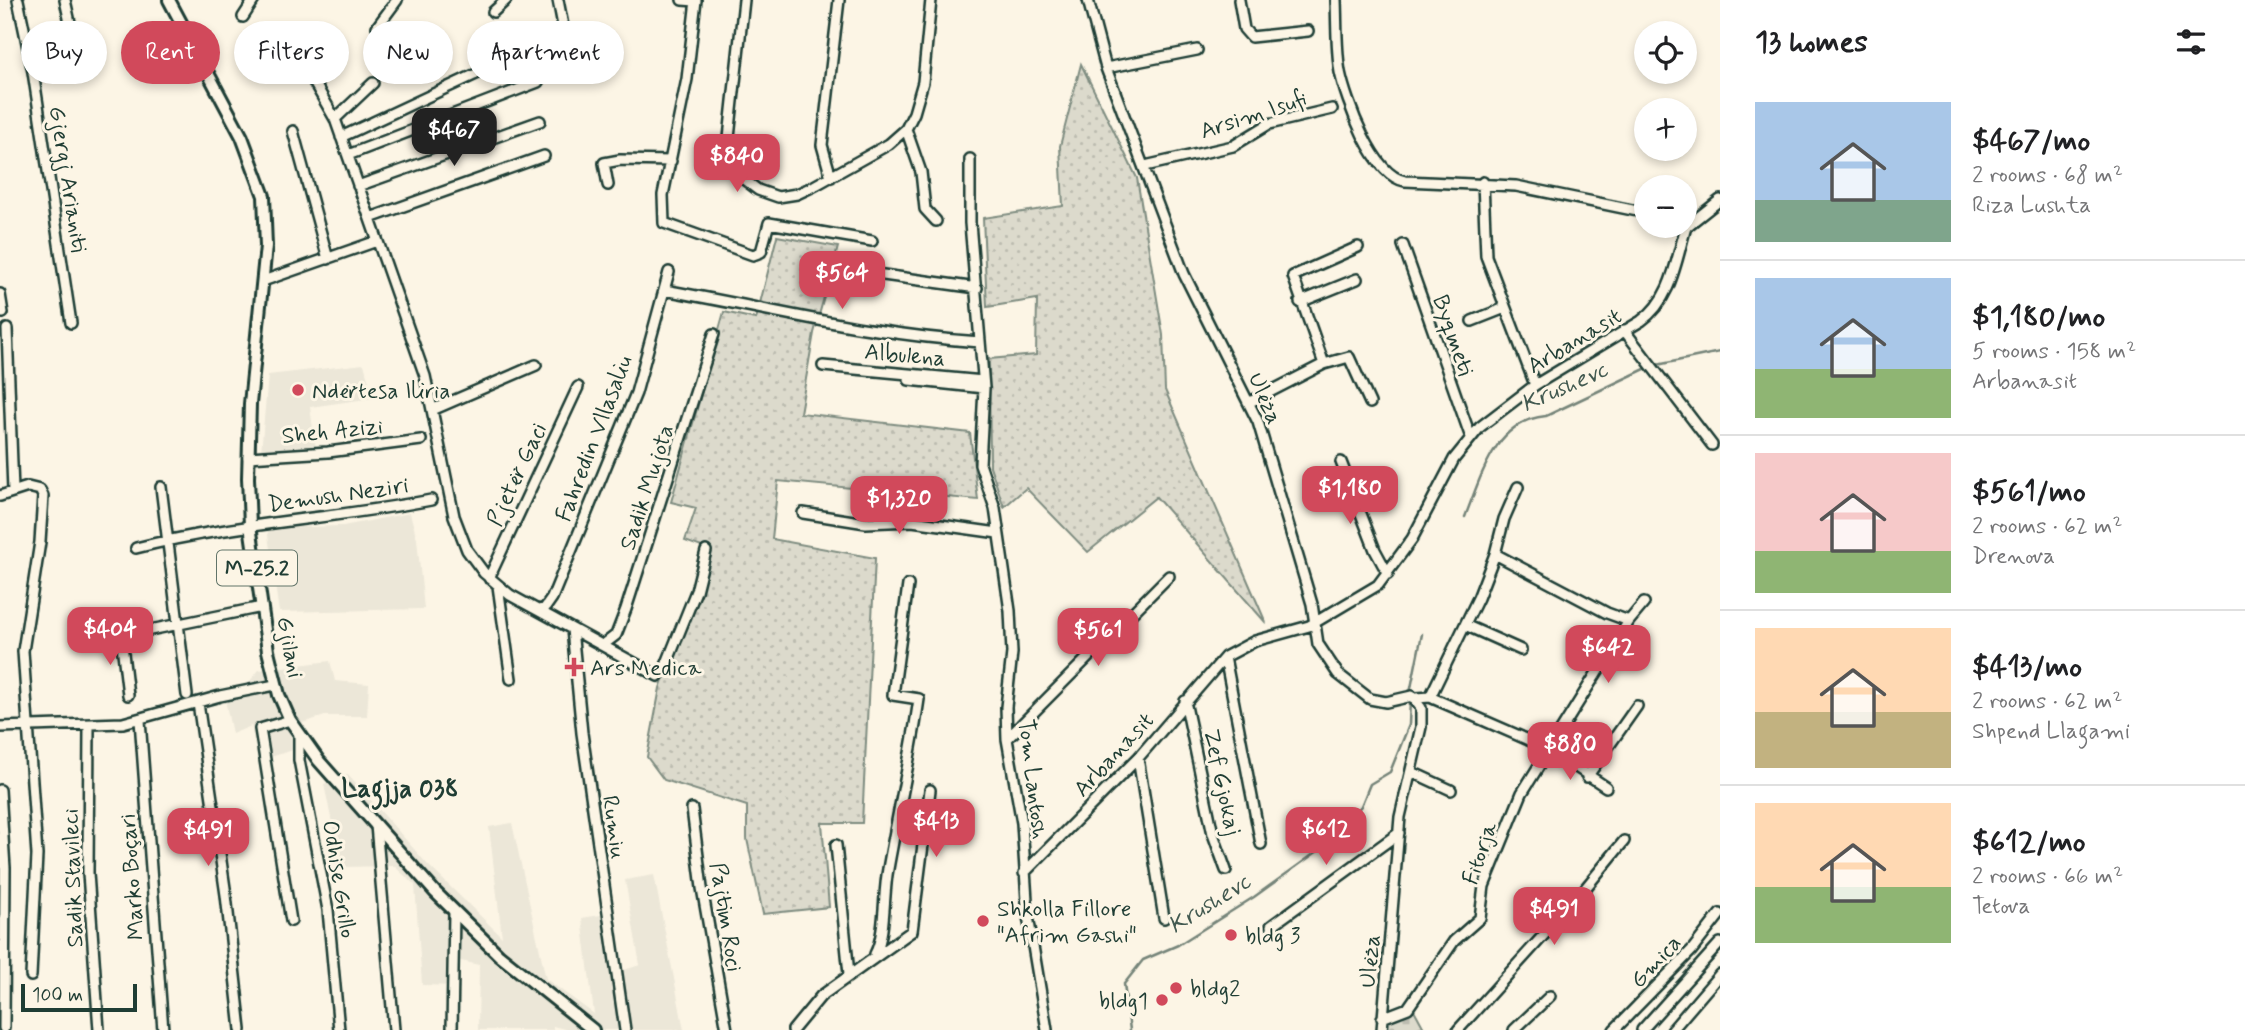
<!DOCTYPE html>
<meta charset="utf-8">
<style>
:root{--surface:#fff;--page:#f2f2f2;--text:#202124;--muted:#757577;--line:#e0e0e0;--accent:#d1495b}
body{margin:0;font-family:Mynerve,sans-serif;background:var(--page);color:var(--text);height:100vh;display:flex;flex-direction:column;font-size:26px;white-space:nowrap}
*{box-sizing:border-box;margin:0}
p{font-size:23px;color:var(--muted)}
.icon{flex:none;width:38px;height:38px;fill:none;stroke:currentColor;stroke-width:2;stroke-linecap:round;stroke-linejoin:round}
.map{position:relative;flex:1;overflow:hidden}
.panel{display:flex;flex-direction:column;background:var(--surface);width:525px}
.panel>*{flex:none}
.guide{position:absolute;left:21px;top:21px;width:665px;height:63px;display:flex;gap:14px}
.fabs{position:absolute;left:1634px;top:21px;display:grid;gap:14px}
.fabs a{display:grid;place-items:center;width:63px;height:63px;border-radius:50%;background:var(--surface);box-shadow:0 4px 10px #0003;font-size:35px}
.scale{position:absolute;left:21px;bottom:18px;width:116px;box-sizing:border-box;padding-left:7px;border:4px solid #1f3d34;border-top:0;font-size:19px;line-height:24px;white-space:nowrap;color:#1f3d34;-webkit-text-stroke:5px #fcf5e5;paint-order:stroke}
.price{position:absolute;translate:-50% -60px;padding:0 16px;border-radius:14px;background:var(--accent);color:#fff;font-size:23px;line-height:46px;filter:drop-shadow(0 2px 4px #0008)}
.price::after{content:'';position:absolute;left:50%;top:42px;width:21px;height:16px;margin-left:-10px;background:inherit;clip-path:polygon(0 0,100% 0,50% 100%)}
.price.selected{background:#222;color:#fff}
ul{padding:0;list-style:none}
li{display:flex;align-items:center;gap:21px;height:175px;padding:0 35px}
li+li{border-top:2px solid var(--line)}
li span{display:grid;place-items:center;flex:none;width:196px;height:140px;border-radius:0px;color:#555}
li>.icon{margin-inline-start:auto}
span .icon{width:84px;height:84px;fill:#fffc;stroke-width:1}
li b{font-size:30px}
h2{display:flex;justify-content:space-between;align-items:center;height:84px;padding:0 35px;font-size:30px}
.pill{padding:0 24px;border-radius:32px;background:var(--surface);box-shadow:0 4px 10px #0003;font-size:24px;line-height:63px}
.pill.selected{background:var(--accent);color:#fff}
main{display:flex;flex:1;min-height:0}
.map>svg:first-child{display:block}
.built{fill:#ece7d8}
.grass{fill:url(#grass-dots);stroke:#7e8c80;stroke-width:2}
.cemetery{fill:url(#cemetery-stones);stroke:#7e8c80;stroke-width:2}
.lines{fill:none;stroke-linecap:round;stroke-linejoin:round}
.stream{stroke:#758479;stroke-width:2.5}
.minor-casing{stroke:#1f3d34;stroke-width:14}
.major-casing{stroke:#1f3d34;stroke-width:16}
.minor{stroke:#fcf5e5;stroke-width:9}
.major{stroke:#fcf5e5;stroke-width:10}
.poi-dot{fill:#d1495b;stroke:#fcf5e5;stroke-width:2.5}
.labels{text-anchor:middle;stroke-width:6;stroke-linejoin:round;paint-order:stroke}
.shield{fill:#fcf5e5;stroke:#617469;stroke-width:2}
.shield-label{font-size:21px;font-weight:bold;fill:#1f3d34}
.street-label{font-size:23px;fill:#1f3d34;stroke:#fcf5e5}
.poi-label{font-size:23px;fill:#1f3d34;stroke:#fcf5e5;text-anchor:start}
.water-label{font-size:24px;font-style:italic;fill:#435a51;stroke:#fcf5e5}
.quarter-label{font-size:26px;font-weight:bold;fill:#1f3d34;stroke:#fcf5e5}
</style>
<main>
<div class="map">
<svg width="1720" height="1030" viewBox="0 0 1720 1030">
<defs>
<pattern id="grass-dots" width="8" height="8" patternUnits="userSpaceOnUse" patternTransform="scale(1.75)"><rect width="8" height="8" fill="#dcdacc"/><path d="M2 2h.1M6 6h.1" fill="none" stroke="#bcbcb0" stroke-width="1.8" stroke-linecap="round"/></pattern>
<pattern id="cemetery-stones" width="16" height="16" patternUnits="userSpaceOnUse" patternTransform="scale(1.75)"><rect width="16" height="16" fill="#dcdacc"/><path d="M2 7V4a2 2 0 0 1 4 0v3zM10 15v-3a2 2 0 0 1 4 0v3z" fill="#bcbcb0"/></pattern>
</defs>
<rect width="100%" height="100%" fill="#fcf5e5"/>
<filter id="ink" filterUnits="userSpaceOnUse"><feTurbulence type="fractalNoise" baseFrequency=".0143" numOctaves="2"/><feDisplacementMap in="SourceGraphic" scale="14" xChannelSelector="R" yChannelSelector="G"/><feConvolveMatrix kernelMatrix="1 2 1 2 8 2 1 2 1" color-interpolation-filters="sRGB"/></filter>
<g filter="url(#ink)">
<!-- built -->
<path class="built" d="M364,364l9,34 -63,9 6,43 -55,2 7,-77z
M410,513l7,26 7,70 -145,3 -12,-84 76,-2z
M330,661l5,20 34,3 -2,32h-42l-26,8 13,20 -54,17 -7,-35 -19,8 -9,-44 23,-4 13,-16z
M348,774l80,91 74,72 -13,-110 23,-4 34,156 48,35 -12,-96 31,-5 8,58 19,-6 -15,-85 29,-5 30,155h-116l-15,-4v4h-75l1,-65 -22,-5v26l-35,-1 -7,-100 -21,-19 -53,1 -17,-83z"/>
<!-- grass -->
<path class="grass" d="M1081,64l56,114 26,157 2,55 101,233 -110,-126 -68,55 -62,-64 -22,19 -14,-41 -1,-107 47,-4 1,-56 -50,8 -4,-89 80,-12 -3,-60z
M777,236l61,11 -24,86 -14,80 170,20 8,67 -200,-19 -6,58 103,19 -13,265h-40l7,84 -66,7 -16,-75v-33l-83,-26 -17,-23 13,-69 50,-138 -25,-9 11,-33 -25,-6 53,-190 32,7z"/>
<!-- cemetery -->
<path class="cemetery" d="M1412,1006l13,24h-40l4,-12 13,-3z"/>
<g class="lines">
<!-- stream -->
<path class="stream" d="M1657,365l63,-13
M1465,517c16,-40 30,-97 81,-101l101,-48
M1410,693l12,-59
M1130,1030l-6,-46 19,-24 35,-15 76,-48 75,-54 32,-37 9,-22 20,-12 19,-47 1,-26"/>
<defs>
<path id="minor" d="M18,0l15,72 38,251
M65,0l6,27
M558,0l7,36
M682,0l14,1
M696,0l-9,79 -24,116 1,28 89,32 8,-3 8,-29 103,18
M744,0l-16,147 14,31 16,12 20,7 19,-3 17,-8 75,-42 17,-15 8,-16 9,-31 8,-82
M1088,0l18,68 78,206 74,148 54,182 6,40 20,30 32,25 16,3 26,-6 9,12v19l-21,90 -18,213
M1239,0l5,29 7,8 57,-6
M1336,0c1,24 0,48 4,72 6,28 33,104 65,109l111,5 131,27
M493,12l13,-12
M243,17l11,-17
M377,27l20,-27
M1106,68l91,-18
M311,77l24,42 90,257 29,140 13,34 17,23 26,22 148,81 7,-8 31,-77 10,-40
M335,119l38,-36
M906,129l15,43 4,37 11,12
M293,131l35,128
M341,137l223,-104
M348,155l190,-73
M970,159v64l14,165 -4,76 15,44 15,103 2,42 -6,54 1,32 15,84 6,93 19,114
M1145,166l88,-20 36,-22 63,-15
M831,177l-9,-32 17,-145
M1483,182l3,74 49,129
M608,185l-4,-22 16,-3 51,1
M358,186l182,-65
M370,218l174,-62
M1686,227l34,-27
M1403,245l67,190
M876,274l101,14
M263,281l114,-40
M664,290c108,19 206,45 316,52
M0,294l3,19
M1300,302l57,-23
M1472,321l33,-13
M7,329l6,162
M1624,330l88,115
M1324,364l25,-7 21,46
M823,366l160,15
M909,380l75,8
M1250,402l74,-38 -31,-88 65,-29
M432,410l104,-45
M248,457l80,-5 93,-12
M1341,462l34,88 13,24
M161,487l26,208
M0,496l28,-9 12,3 3,6 -3,46 -17,109 14,204 -6,121
M803,513l63,10 46,-2 86,12
M136,548c97,-25 197,-29 295,-48
M1495,554l9,-35 14,-32
M489,578l89,-191
M498,586l13,93
M539,610l6,-2 7,-10 84,-205 33,-121
M1465,625l56,25
M572,629l10,104 43,297
M603,645l13,-10 10,-26 88,-275
M1225,657l36,187
M128,695l-7,-59 141,-29
M1430,697l48,-99 17,-44 112,59 22,8
M1417,698l13,-1 119,52 57,38
M1185,701l28,133 13,36
M198,703l28,192 15,135
M140,720l23,310
M290,720l-30,9 31,192
M89,725l-1,148 11,157
M0,727l123,-4 97,-27 55,-11
M299,734v26l29,150 11,120
M1007,739l162,-163
M1138,758l26,160
M1412,772l39,18
M1587,777l50,-71
M0,790l5,78 -1,160
M692,809l10,79 25,142
M376,825l18,205
M836,845l13,129
M1024,873l114,-115 87,-101 30,-16 54,-15 69,-41 34,-46 42,-80 26,-32 55,-42 106,-64c31,-22 35,-61 45,-94
M1271,926l128,-93
M875,954c11,-20 8,-61 13,-85 10,-57 23,-113 31,-170l-26,-4 15,-110
M1382,1018l26,-10 46,-67 26,-23 4,-32 38,-93 107,-172 15,-18
M452,1030l2,-118
M793,1030l28,-34 91,-65 18,-141
M1458,1030l121,-134 45,-55
M1514,1030l36,-34
M1614,1030l78,-80 28,-36
M1642,1030l78,-87
M1672,1030l48,-56"/>
<path id="major" d="M169,0l73,137 22,59 2,50 -16,158 -2,74 2,47 18,126 11,44 11,25 29,41 116,131 64,63 94,75"/>
</defs>
<!-- minor casing -->
<use href="#minor" class="minor-casing"/>
<!-- major casing -->
<use href="#major" class="major-casing"/>
<!-- minor -->
<use href="#minor" class="minor"/>
<!-- major -->
<use href="#major" class="major"/>
</g>
</g>
<!-- markers -->
<g class="poi-dot">
<circle cx="298" cy="390" r="7"/>
<path d="M570.5 656.5h7v7h7v7h-7v7h-7v-7h-7v-7h7z"/>
<circle cx="983" cy="921" r="7"/>
<circle cx="1231" cy="935" r="7"/>
<circle cx="1176" cy="988" r="7"/>
<circle cx="1162" cy="1000" r="7"/>
</g>
<g class="labels">
<!-- shield labels -->
<rect class="shield" x="217" y="550.5" width="80" height="35" rx="5"/>
<g class="shield-label">
<text x="257" y="575">M-25.2</text>
</g>
<!-- street labels -->
<g class="street-label">
<text transform="translate(1253 114) rotate(-18)" y="8">Arsim Isufi</text>
<text transform="translate(69 179) rotate(81)" y="8">Gjergj Arianiti</text>
<text transform="translate(1454 335) rotate(71)" y="8">Byqmeti</text>
<text transform="translate(1574 340) rotate(-31)" y="8">Arbanasit</text>
<text transform="translate(905 354) rotate(5)" y="8">Albulena</text>
<text transform="translate(1266 398) rotate(67)" y="8">Ulëza</text>
<text transform="translate(332 430) rotate(-6)" y="8">Sheh Azizi</text>
<text transform="translate(593 438) rotate(-69)" y="8">Fahredin Vllasaliu</text>
<text transform="translate(516 474) rotate(-65)" y="8">Pjetër Gaci</text>
<text transform="translate(646 487) rotate(-72)" y="8">Sadik Mujota</text>
<text transform="translate(338 494) rotate(-8)" y="8">Demush Neziri</text>
<text transform="translate(291 647) rotate(79)" y="8">Gjilani</text>
<text transform="translate(1113 754) rotate(-47)" y="8">Arbanasit</text>
<text transform="translate(1034 779) rotate(83)" y="8">Tom Lantosh</text>
<text transform="translate(1223 782) rotate(78)" y="8">Zef Gjokaj</text>
<text transform="translate(615 827) rotate(82)" y="8">Rumiu</text>
<text transform="translate(1479 853) rotate(-71)" y="8">Fitorja</text>
<text transform="translate(131 877) rotate(-94)" y="8">Marko Boçari</text>
<text transform="translate(72 878) rotate(-92)" y="8">Sadik Stavileci</text>
<text transform="translate(340 879) rotate(81)" y="8">Odhise Grillo</text>
<text transform="translate(727 917) rotate(81)" y="8">Pajtim Roci</text>
<text transform="translate(1369 961) rotate(-84)" y="8">Ulëza</text>
<text transform="translate(1655 961) rotate(-47)" y="8">Gmica</text>
</g>
<!-- poi labels -->
<g class="poi-label">
<text x="312" y="398">Ndërtesa Iliria</text>
<text x="590" y="675">Ars Medica</text>
<text x="997" y="916">Shkolla Fillore<tspan x="997" dy="26">"Afrim Gashi"</tspan></text>
<text x="1245" y="943">bldg 3</text>
<text x="1190" y="996">bldg2</text>
<text x="1148" y="1008" text-anchor="end">bldg1</text>
</g>
<!-- water labels -->
<g class="water-label">
<text transform="translate(1564 386) rotate(-24)" y="8">Krushevc</text>
<text transform="translate(1209 903) rotate(-32)" y="8">Krushevc</text>
</g>
<!-- quarter labels -->
<g class="quarter-label">
<text x="400" y="797">Lagjja 038</text>
</g>
</g>
</svg>
<div class="fabs">
<a><svg class="icon" aria-label="locate" viewBox="0 0 24 24"><circle cx="12" cy="12" r="6"/><path d="M12 2v4M12 18v4M2 12h4M18 12h4"/></svg></a>
<a>+</a>
<a>−</a>
</div>
<div class="scale">100 m</div>
<b class="price selected" style="left:454px;top:168px">$467</b>
<b class="price" style="left:737px;top:194px">$840</b>
<b class="price" style="left:842px;top:311px">$564</b>
<b class="price" style="left:1350px;top:526px">$1,180</b>
<b class="price" style="left:899px;top:536px">$1,320</b>
<b class="price" style="left:110px;top:667px">$404</b>
<b class="price" style="left:1098px;top:668px">$561</b>
<b class="price" style="left:1608px;top:685px">$642</b>
<b class="price" style="left:1570px;top:782px">$880</b>
<b class="price" style="left:936px;top:859px">$413</b>
<b class="price" style="left:1326px;top:867px">$612</b>
<b class="price" style="left:208px;top:868px">$491</b>
<b class="price" style="left:1554px;top:947px">$491</b>
<div class="guide">
<a class="pill">Buy</a>
<a class="pill selected">Rent</a>
<a class="pill">Filters</a>
<a class="pill">New</a>
<a class="pill">Apartment</a>
</div>
</div>
<section class="panel">
<h2>13 homes<svg class="icon" aria-label="filters" viewBox="0 0 24 24"><path d="M4 7h16M4 17h16"/><circle cx="9" cy="7" r="2"/><circle cx="15" cy="17" r="2"/></svg></h2>
<ul>
<li><span style="background:linear-gradient(#a9c7e8 70%,#7fa58c 0)"><svg class="icon" aria-label="home" viewBox="0 0 24 24"><path d="M3 11l9-7 9 7M6 9v11h12V9"/></svg></span><div><b>$467/mo</b><p>2 rooms · 68 m²</p><p>Riza Lushta</p></div></li>
<li><span style="background:linear-gradient(#a9c7e8 65%,#8fb573 0)"><svg class="icon" aria-label="home" viewBox="0 0 24 24"><path d="M3 11l9-7 9 7M6 9v11h12V9"/></svg></span><div><b>$1,180/mo</b><p>5 rooms · 158 m²</p><p>Arbanasit</p></div></li>
<li><span style="background:linear-gradient(#f6c9c9 70%,#8fb573 0)"><svg class="icon" aria-label="home" viewBox="0 0 24 24"><path d="M3 11l9-7 9 7M6 9v11h12V9"/></svg></span><div><b>$561/mo</b><p>2 rooms · 62 m²</p><p>Drenova</p></div></li>
<li><span style="background:linear-gradient(#ffd9b3 60%,#c2b280 0)"><svg class="icon" aria-label="home" viewBox="0 0 24 24"><path d="M3 11l9-7 9 7M6 9v11h12V9"/></svg></span><div><b>$413/mo</b><p>2 rooms · 62 m²</p><p>Shpend Llagami</p></div></li>
<li><span style="background:linear-gradient(#ffd9b3 60%,#8fb573 0)"><svg class="icon" aria-label="home" viewBox="0 0 24 24"><path d="M3 11l9-7 9 7M6 9v11h12V9"/></svg></span><div><b>$612/mo</b><p>2 rooms · 66 m²</p><p>Tetova</p></div></li>
</ul>
</section>
</main>
